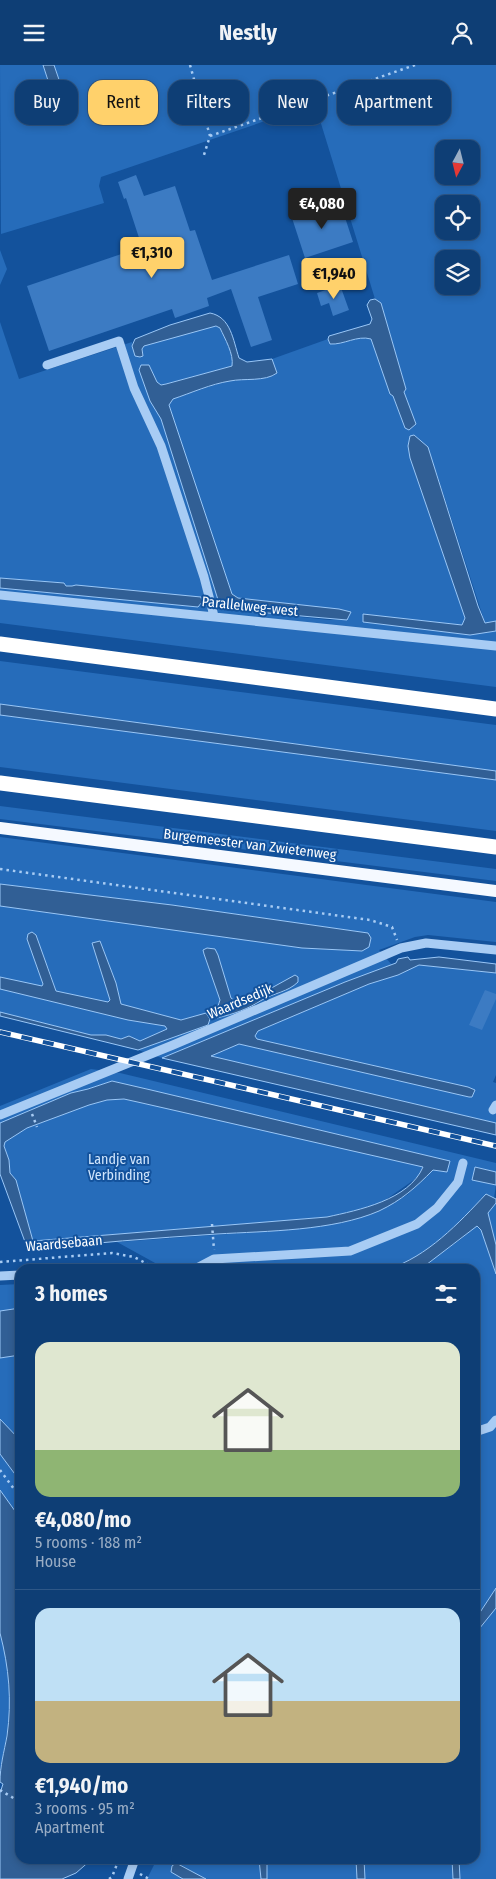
<!DOCTYPE html>
<meta charset="utf-8">
<style>
:root{--surface:#0e3e75;--page:#17457a;--text:#f1f3f6;--muted:#9baec5;--line:#2e5787;--accent:#ffd16b}
body{margin:0;font-family:"Fira Sans Condensed",sans-serif;background:var(--page);color:var(--text);height:100vh;display:flex;flex-direction:column;font-size:19px;white-space:nowrap}
*{box-sizing:border-box;margin:0}
p{font-size:16px;color:var(--muted)}
.icon{flex:none;width:28px;height:28px;fill:none;stroke:currentColor;stroke-width:2;stroke-linecap:round;stroke-linejoin:round}
.map{position:relative;flex:1;overflow:hidden}
.side{position:absolute;left:15px;top:1199px;width:465px;height:600px;display:flex;flex-direction:column;background:var(--surface);border-radius:15px;box-shadow:0 2px 8px #0003,0 0 0 1px var(--line)}
.side>*{flex:none}
.hud{position:absolute;left:15px;top:15px;width:466px;height:45px;display:flex;gap:10px}
.needle{width:32px;rotate:187deg}
.fabs{position:absolute;left:435px;top:75px;display:grid;gap:10px}
.fabs a{display:grid;place-items:center;width:45px;height:45px;border-radius:10px;background:var(--surface);box-shadow:0 2px 8px #0003,0 0 0 1px var(--line);font-size:25px}
.price{position:absolute;translate:-50% -42px;padding:0 11px;border-radius:5px;background:var(--accent);color:#111;font-size:16px;line-height:32px;filter:drop-shadow(0 1px 2px #0008)}
.price::after{content:'';position:absolute;left:50%;top:30px;width:15px;height:11px;margin-left:-8px;background:inherit;clip-path:polygon(0 0,100% 0,50% 100%)}
.price.on{background:#222;color:#fff}
ul{padding:0;list-style:none}
li{display:grid;align-content:center;gap:10px;height:265px;padding:0 20px}
li+li{border-top:1px solid var(--line)}
li span{display:grid;place-items:center;height:155px;border-radius:15px;color:#555}
li>.icon{margin-inline-start:auto}
span .icon{width:90px;height:90px;fill:#fffc;stroke-width:1}
li b{font-size:21px}
h2{display:flex;justify-content:space-between;align-items:center;height:60px;padding:0 20px;font-size:21px}
.pill{padding:0 18px;border-radius:15px;background:var(--surface);box-shadow:0 2px 8px #0003,0 0 0 1px var(--line);font-size:18px;line-height:45px}
.pill.on{background:var(--accent);color:#111}
header{display:flex;justify-content:space-between;align-items:center;height:65px;padding:0 20px;background:var(--surface);font-size:22px;font-weight:700}
.map>svg:first-child{display:block}
.green{fill:#266cba;fill-rule:evenodd}
.water{fill:#315f95;stroke:#9ac7f7;fill-rule:evenodd}
.building{fill:#3c7bc3}
.lines{fill:none;stroke-linecap:round;stroke-linejoin:round}
.path{stroke:#a8ccf4;stroke-width:2.5;stroke-dasharray:2.5 4;stroke-linecap:butt}
.minor{stroke:#a8ccf4;stroke-width:9}
.major{stroke:#f5f9ff;stroke-width:12}
.highway{stroke:#fff;stroke-width:15}
.rail-casing{stroke:#fff;stroke-width:5.5}
.rail{stroke:#13529c;stroke-width:4;stroke-dasharray:11;stroke-linecap:butt}
.labels{text-anchor:middle;stroke-width:4;stroke-linejoin:round;paint-order:stroke}
.street-label{font-size:14px;fill:#fff;stroke:#13529c}
.park-label{font-size:14px;fill:#d1e6fd;stroke:#13529c}
</style>
<header><svg class="icon" aria-label="menu" viewBox="0 0 24 24"><path d="M4 6h16M4 12h16M4 18h16"/></svg>Nestly<svg class="icon" aria-label="person" viewBox="0 0 24 24"><circle cx="12" cy="8" r="4"/><path d="M4 21q1-7 8-7t8 7"/></svg></header>
<div class="map">
<svg width="496" height="1814" viewBox="0 0 496 1814">
<rect width="100%" height="100%" fill="#13529c"/>
<!-- green -->
<path class="green" d="M0,0h43l13,40 10,-5 -12,-35h442v556l-11,2 -50,-155 30,150 -3,7 -99,-10v7l107,13 26,-4v56l-496,-64v-35l198,19 2,-2 -124,-20 -4,1h-6l-2,-3 -64,-5v-256l19,57 113,-37v5l11,9 -1,-7 2,-3 8,-4 62,-16 6,2c5,11 14,25 12,38l-71,19 -4,-3 -8,-17 1,36 11,18 61,190 108,11 19,-2 1,-4 -112,-16 -6,-4 -62,-182 -1,-7 3,-6 58,-19 43,-4 4,-3 -5,-14 56,-20 2,5c14,1 27,-9 41,-5l3,5 16,50 3,2 12,32 -1,-36 2,-3 -25,-86 -6,-4 -60,-195 -214,73 -2,9 5,17 -103,31zM444,84h27v27h-27zM444,139h27v27h-27zM444,194h27v27h-27z
M0,185l7,19 -7,16z
M0,596l496,64v46l-496,-67z
M0,650l496,65v51l-496,-64z
M0,741l496,63v12l-496,-62z
M0,772l496,65v40l-68,-7 -13,2 -36,13 13,15 -47,17 -183,76 -24,-8 70,-25 -13,-9 -14,4 -60,-16 -5,-21 -16,-42 -8,2 18,57 -2,2 -52,-11 -8,-24 -6,20 -42,-10v-71l302,42 60,3 6,-18 -196,-28 -172,-21zM204,889l21,25 6,19 4,3 22,-5 38,-20 -10,15 -23,9 -6,6 -38,12 -3,-7 2,-2 3,-9z
M419,900l77,8v102l-3,7 3,1v40l-286,-67 29,-12 230,53h3l3,-7 -7,-3 -211,-48 -2,-3 3,-5 111,-47 29,-9z
M0,924l128,31 37,6 2,3 -27,12 -11,-5 -8,3 -15,-4h-15l-91,-23z
M91,1004l29,4 376,90v9l-21,-5 -3,13 24,5 -2,13 -8,-4c-27,29 -59,63 -98,75h-222l-49,-27 139,-10 90,-10 32,-11 29,-16 26,-25 17,-9 -338,-80 -24,8 -17,4 -71,30v-17z
M124,1034l18,4 281,63 -5,11 -37,26 -27,8 -27,6 -294,24 -17,-61 -6,-7 -1,-13 -5,-14 1,-4 22,-14 62,-23 18,-5z
M496,1138v42l-8,-32z
M476,1161l5,4 15,44v314l-21,32v-351h-55l41,-30z
M20,1219v24l-20,3v-26z
M20,1290v85l-20,-21v-61z
M0,1389l20,27v37l-20,-28z
M496,1543v271h-36l-1,-20h16v-225z
M0,1568c5,20 11,41 11,62 -1,25 -6,50 -11,74z
M157,1794h102l2,20h-55l-30,-16 -5,9 12,7h-36z
M267,1794h89l1,20h-90z
M364,1794h88l1,20h-88z"/>
<!-- water -->
<path class="water" d="M43,0h11l12,35 -4,7 -6,-2z
M375,234l6,4 25,86 -2,3 12,32 -7,6 -4,-2 -12,-32 -3,-2 -19,-55c-14,-4 -27,6 -41,5l-2,-5 1,-3 41,-12 2,-5 -5,-14 3,-5z
M210,248c21,4 23,27 29,45l8,4 25,-3 5,14c-12,9 -33,5 -47,8 -19,3 -39,12 -57,18l-4,6 63,189 6,4 101,11 12,3 -4,8 -125,-11 -3,-6 -58,-184 -11,-18 -11,-31 2,-5h8l8,17 4,3 5,-1 66,-18c2,-12 -7,-27 -12,-38l-4,-2 -72,20 -2,3 1,7 -3,1 -5,-1 -3,-10 3,-7 35,-14z
M414,370l14,12 50,159 7,17 11,-2v10l-26,4 -107,-13v-8l99,11 3,-7 -55,-160 -2,-12 2,-10z
M0,513l64,5 2,3h6l4,-1 125,12 1,5 -4,5 -198,-19z
M0,639l496,67v9l-496,-65z
M0,819l172,21 196,28 3,5 -2,9 -7,4 -60,-3 -302,-42z
M32,867l4,3 20,56 52,11 2,-2 -18,-57 8,-2 16,42 5,21 60,16 25,-7 4,6 -2,6 -70,25 -138,-34v-4l91,23h15l15,4 8,-3 11,5 27,-12 -2,-3 -37,-6 -128,-31v-12l42,9 1,-2 -16,-45 1,-5z
M207,883l8,1 3,6 13,43 4,3 22,-5 38,-21 3,2v5c-10,10 -24,11 -36,18 -14,9 -28,14 -45,18l-2,-7 2,-2 3,-9 -16,-46 -1,-4z
M408,892l2,3 29,-3 57,7v9l-77,-8 -21,10 -29,9 -111,47 -3,5 2,3 211,48 7,3 -3,7h-3l-230,-53 -28,12 285,67v12l-334,-77 183,-76 51,-19 2,-4z
M112,1016l39,9 299,71 -3,11 -14,-2c-18,18 -31,30 -54,41 -46,20 -112,20 -162,23 -63,4 -126,9 -189,16l-28,-76v-51l71,-30 17,-4zM124,1034l18,4 281,64c-14,33 -64,43 -96,50l-294,24 -17,-61 -6,-7 -1,-13 -5,-14 1,-4 22,-14 62,-23 18,-5z
M475,1102l21,5v13l-24,-5z
M486,1129l10,5v4l-8,10 8,32v29l-15,-44 -4,-4 -55,42 -34,1c39,-12 71,-46 98,-75z
M20,1243v47l-20,3v-47z
M0,1354l20,21v41l-20,-27z
M0,1425l20,28v277l-4,8 -1,9 5,8v39h72l-16,14 -14,6h-62v-86l3,-9 -3,-2c0,-16 4,-30 7,-46 5,-36 2,-68 -7,-103z
M496,1523v20l-21,26v-14z
M259,1794h8v20h-6z
M356,1794h8l1,20h-8z
M452,1794h7l1,20h-7z
M176,1798l30,16h-23l-12,-7 1,-6z"/>
<!-- building -->
<path class="building" d="M136,110l8,21 31,-10 15,45 5,-1 17,50 77,-25 9,29 -40,13 14,43 -21,7 -20,-58 -24,9 2,8 -34,12 -3,-9 -123,42 -22,-65 115,-39 -16,-49 -2,1 -6,-17z
M340,137l13,40 -48,16 -13,-40z
M340,220l9,25 -16,6 -4,-13 -8,3 -4,-13z
M485,925l11,4v5l-14,31 -13,-5z"/>
<g class="lines">
<!-- path -->
<path class="path" d="M190,0l20,71 -7,22
M210,71l205,-71
M0,804l370,51 22,7 5,13
M32,1049l5,13
M212,1159l2,26
M0,1197l112,-9 22,4 23,12
M0,1405l20,27
M0,1725l20,12
M115,1794l7,4
M140,1809l9,5
M109,1814l3,-2 7,-18"/>
<!-- minor -->
<path class="minor" d="M47,300l72,-24 15,47 27,58 43,131 10,39
M0,530l496,51
M493,1045l3,-5
M0,1050l173,-70 228,-97 25,-5 70,7
M195,1204l19,-10 136,-8 67,-27 20,-16 21,-26 5,-19
M0,1211l20,-1
M475,1367l15,-5 6,-7
M128,1814l7,-20"/>
<!-- major -->
<path class="major" d="M0,763l496,63"/>
<!-- highway -->
<path class="highway" d="M0,579l496,65
M0,718l496,64"/>
<defs>
<path id="rail" d="M0,967l496,114"/>
</defs>
<!-- rail casing -->
<use href="#rail" class="rail-casing"/>
<!-- rail -->
<use href="#rail" class="rail"/>
</g>
<g class="labels">
<!-- street labels -->
<g class="street-label">
<text transform="translate(250 541) rotate(6)" y="5">Parallelweg-west</text>
<text transform="translate(250 779) rotate(7)" y="5">Burgemeester van Zwietenweg</text>
<text transform="translate(240 936) rotate(-23)" y="5">Waardsedijk</text>
<text transform="translate(64 1178) rotate(-5)" y="5">Waardsebaan</text>
</g>
<!-- park labels -->
<g class="park-label">
<text x="119" y="1099">Landje van<tspan x="119" dy="16">Verbinding</tspan></text>
</g>
</g>
</svg>
<div class="fabs">
<a><svg class="needle" viewBox="-14 -14 28 28"><path d="M0-13l5 13h-10z" fill="#e53935"/><path d="M0 13l5-13h-10z" fill="#9baec5"/></svg></a>
<a><svg class="icon" aria-label="locate" viewBox="0 0 24 24"><circle cx="12" cy="12" r="6"/><path d="M12 2v4M12 18v4M2 12h4M18 12h4"/></svg></a>
<a><svg class="icon" aria-label="layers" viewBox="0 0 24 24"><path d="M12 4l9 5-9 5-9-5zM3 14l9 5 9-5"/></svg></a>
</div>
<b class="price on" style="left:322px;top:165px">€4,080</b>
<b class="price" style="left:152px;top:214px">€1,310</b>
<b class="price" style="left:334px;top:235px">€1,940</b>
<div class="hud">
<a class="pill">Buy</a>
<a class="pill on">Rent</a>
<a class="pill">Filters</a>
<a class="pill">New</a>
<a class="pill">Apartment</a>
</div>
<section class="side">
<h2>3 homes<svg class="icon" aria-label="filters" viewBox="0 0 24 24"><path d="M4 7h16M4 17h16"/><circle cx="9" cy="7" r="2"/><circle cx="15" cy="17" r="2"/></svg></h2>
<ul>
<li><span style="background:linear-gradient(#dfe7d0 70%,#8fb573 0)"><svg class="icon" aria-label="home" viewBox="0 0 24 24"><path d="M3 11l9-7 9 7M6 9v11h12V9"/></svg></span><div><b>€4,080/mo</b><p>5 rooms · 188 m²</p><p>House</p></div></li>
<li><span style="background:linear-gradient(#bfe0f5 60%,#c2b280 0)"><svg class="icon" aria-label="home" viewBox="0 0 24 24"><path d="M3 11l9-7 9 7M6 9v11h12V9"/></svg></span><div><b>€1,940/mo</b><p>3 rooms · 95 m²</p><p>Apartment</p></div></li>
</ul>
</section>
</div>
